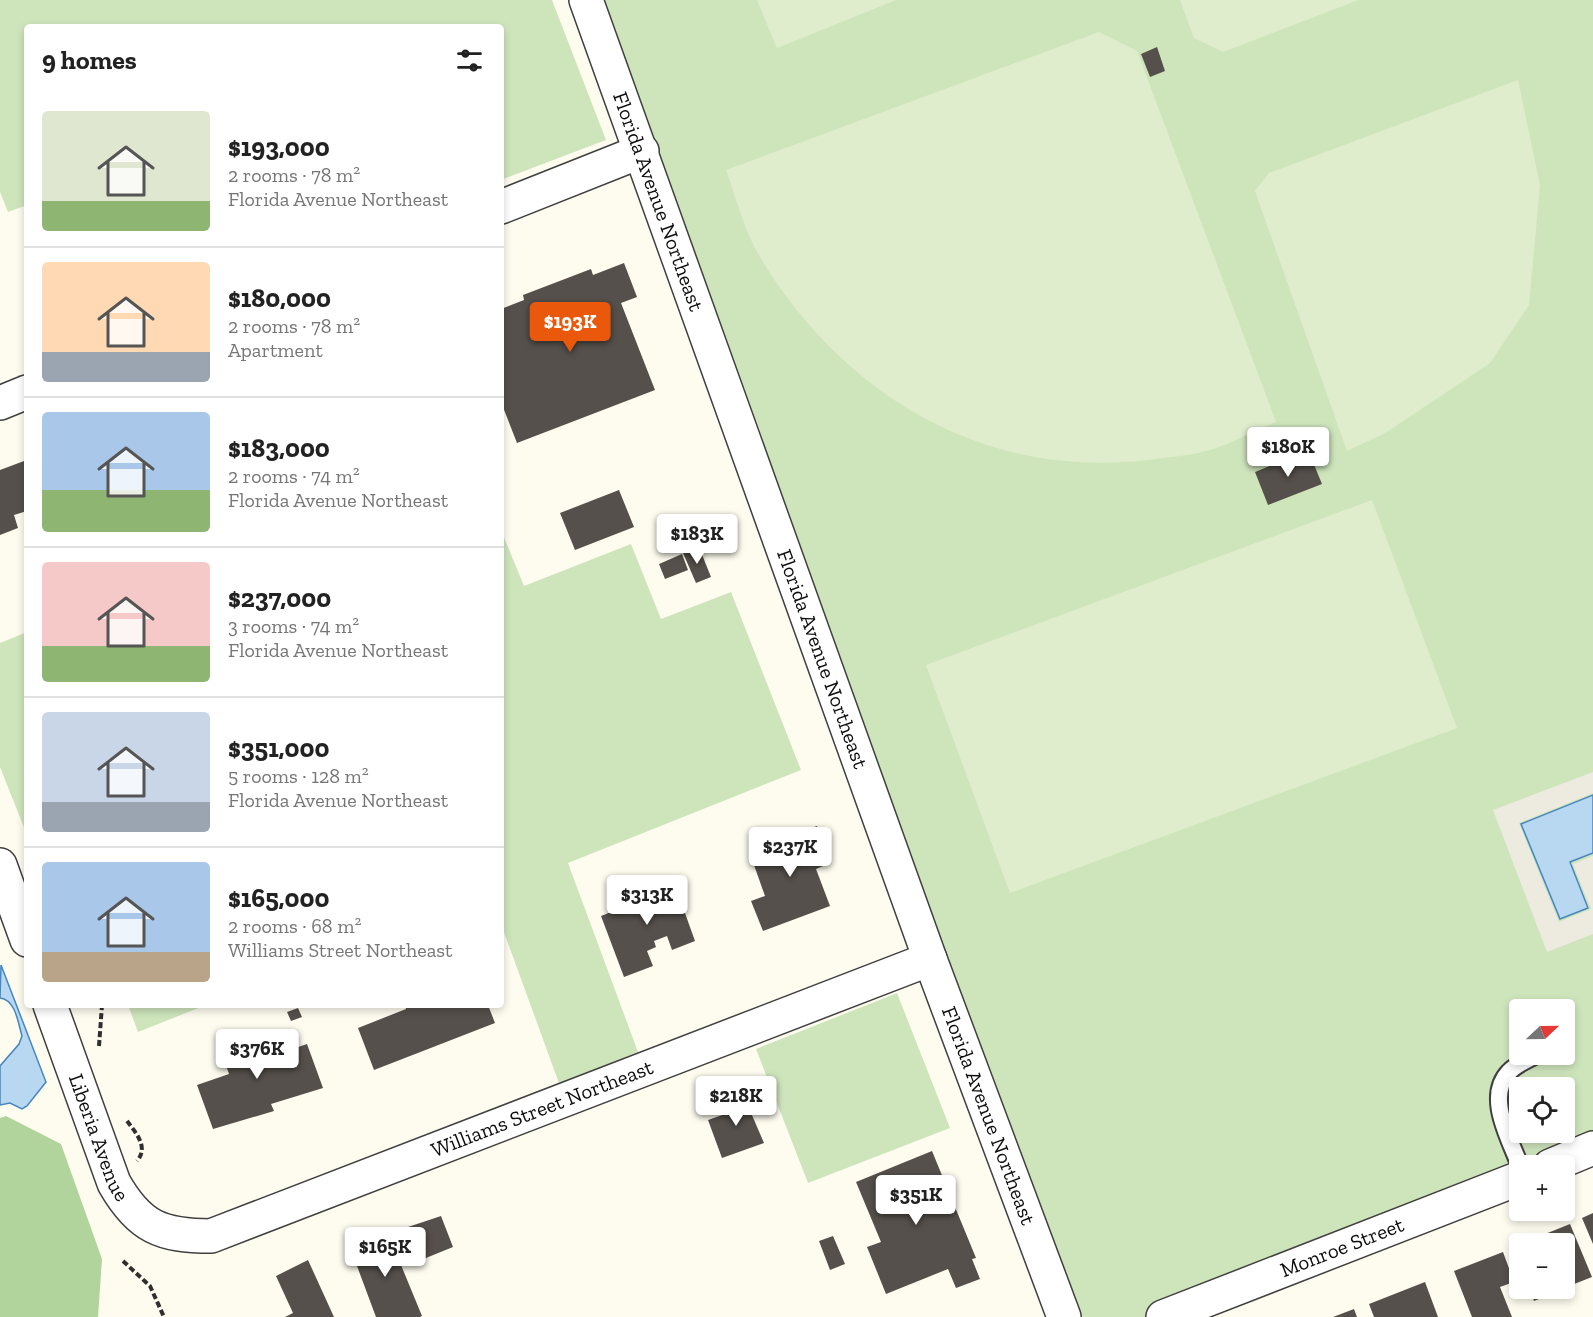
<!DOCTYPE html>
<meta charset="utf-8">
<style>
:root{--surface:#fff;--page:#f6f6f6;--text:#222;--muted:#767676;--line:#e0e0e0;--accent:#ea580c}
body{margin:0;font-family:"Zilla Slab",serif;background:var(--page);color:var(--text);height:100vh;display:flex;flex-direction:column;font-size:22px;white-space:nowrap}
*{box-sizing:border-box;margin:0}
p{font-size:20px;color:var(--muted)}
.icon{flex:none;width:33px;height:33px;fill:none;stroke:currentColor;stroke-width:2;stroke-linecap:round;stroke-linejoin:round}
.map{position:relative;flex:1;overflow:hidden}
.panel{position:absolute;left:24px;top:24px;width:480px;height:984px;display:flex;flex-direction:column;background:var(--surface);border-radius:6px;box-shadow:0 3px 9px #0003}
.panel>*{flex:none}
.needle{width:39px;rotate:68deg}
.buttons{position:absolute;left:1509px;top:999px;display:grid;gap:12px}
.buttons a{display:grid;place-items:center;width:66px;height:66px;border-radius:6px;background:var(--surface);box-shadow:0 3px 9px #0003;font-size:30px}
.price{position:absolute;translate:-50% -51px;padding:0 14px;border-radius:6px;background:#fff;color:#222;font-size:20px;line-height:39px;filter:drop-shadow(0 2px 3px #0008)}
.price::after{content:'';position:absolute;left:50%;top:36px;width:18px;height:14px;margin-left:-9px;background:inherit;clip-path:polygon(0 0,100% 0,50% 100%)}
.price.active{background:var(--accent);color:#fff}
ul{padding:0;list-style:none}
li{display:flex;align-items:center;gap:18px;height:150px;padding:0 18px}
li+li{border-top:2px solid var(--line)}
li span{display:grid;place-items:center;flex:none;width:168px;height:120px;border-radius:6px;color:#555}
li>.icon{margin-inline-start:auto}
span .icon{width:72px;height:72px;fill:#fffc;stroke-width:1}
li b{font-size:26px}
h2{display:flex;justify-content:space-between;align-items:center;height:72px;padding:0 18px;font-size:26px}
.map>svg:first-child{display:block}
.green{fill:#cee5bc;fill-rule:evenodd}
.forest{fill:#b1d49d}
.pitch{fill:#dfedcd}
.plaza{fill:#edeadf}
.water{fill:#b8d7f0;stroke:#4686c1;stroke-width:1.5}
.building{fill:#55504b}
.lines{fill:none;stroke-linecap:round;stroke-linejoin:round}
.lane-casing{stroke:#404040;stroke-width:20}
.street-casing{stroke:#404040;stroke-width:36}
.path{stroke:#2f2f2f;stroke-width:4;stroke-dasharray:6 3;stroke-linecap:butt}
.lane{stroke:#fff;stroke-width:16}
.street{stroke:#fff;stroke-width:33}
.labels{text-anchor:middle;stroke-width:6;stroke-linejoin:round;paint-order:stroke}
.street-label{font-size:21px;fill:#0d0d0d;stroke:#fff}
</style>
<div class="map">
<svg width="1593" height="1317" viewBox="0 0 1593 1317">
<rect width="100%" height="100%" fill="#fefcef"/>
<!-- green -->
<path class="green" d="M0,0h552l54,140 -105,40v-153h-474v178l-19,7 -8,-20z
M586,0h1007v1148l-43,17 -30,1 -357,151h-99zM1520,1010h44v44h-44zM1520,1088h44v44h-44z
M501,530l23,56 107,-42 30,75 70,-27 70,178 -233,93 70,189 -78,34 -59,-162z
M27,632v203l-27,-68v-124z
M897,993l53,135 -142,55 -52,-134z
M128,1005h78l-68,27z"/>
<!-- forest -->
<path class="forest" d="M6,1116l55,28 41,115 -4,58h-98v-199z"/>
<!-- pitch -->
<path class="pitch" d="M757,0h139l-119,48z
M1180,0h178l-135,52 -29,-14z
M1099,32l38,19 139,371c-22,9 -44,21 -66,28 -20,6 -43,7 -63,10 -162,19 -300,-63 -384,-198 -18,-28 -26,-62 -37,-92z
M1518,80l22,105 -11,120 -39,58 -105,70 -38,18 -92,-260 14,-18z
M1372,500l85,228 -447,165 -84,-228z"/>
<!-- plaza -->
<path class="plaza" d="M1593,772v21l-74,30 40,99 32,-13 -18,-45 20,-8v78l-46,18 -54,-142z"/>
<!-- water -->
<path class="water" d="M1593,795v58l-23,9 18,46 -28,11 -39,-95z
M1,965l45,117 -19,24 -5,3 -12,-6 -10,2v-39l19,-22 3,-8c-4,-13 -6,-36 -22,-38z"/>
<!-- building -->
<path class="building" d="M1157,47l8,24 -15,6 -9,-23z
M624,263l13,34 -16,6 34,87 -138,53 -16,-41v-93l23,-9 -1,-5 68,-26 2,6z
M1308,450l14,34 -54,21 -13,-33z
M24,461l3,9v41l-13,4 4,13 -18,7v-65z
M619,490l15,37 -59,23 -15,-37z
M699,547l12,30 -15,6 -13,-30z
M682,554l6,16 -23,9 -6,-15z
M817,826l13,37 -14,6 14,37 -67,25 -12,-30 14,-5 -16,-45z
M660,877l6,15 10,-4 19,53 -23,9 -5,-14 -13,5 2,6 -9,4 6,15 -29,11 -23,-61 36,-14 -5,-14z
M405,1005h83l7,18 -121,47 -16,-42 48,-19z
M298,1008l4,9 -11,4 -4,-9z
M250,1029l4,12 14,-5 7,19 32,-11 16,44 -52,16 3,7 -61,18 -16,-44 32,-11 -7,-20 11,-4 -5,-13z
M742,1092l22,51 -42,15 -14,-38 20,-7 -5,-14z
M932,1151l44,107 -4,1 8,20 -24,9 -8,-19 -62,25 -19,-47 14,-5 -25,-60z
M1593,1213v31l-11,-26z
M441,1216l12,31 -37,15 -14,-33z
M1570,1224l22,53 -28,11v-44l-41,-1z
M387,1231l35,85 -2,1h-44l-22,-59 3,-1 -5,-13z
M833,1236l12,28 -15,6 -11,-29z
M1520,1245v19h-1l-6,-16z
M1503,1252l11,30 -14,5 12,30h-40l-18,-46z
M308,1260l26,57h-49l8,-4 -17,-37z
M1425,1282l13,35h-64l-5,-13z
M1529,1288h35v1l-30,12z
M1354,1309l3,8h-24z"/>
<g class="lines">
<defs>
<path id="lane" d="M1520,1166c-10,-27 -35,-69 -11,-94 7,-8 20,-13 29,-18"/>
<g id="street">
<path id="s1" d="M586,0l344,959 134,358"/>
<path d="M501,207l141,-56"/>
<path d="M0,403l27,-11"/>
<path d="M0,865l27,75"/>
<path id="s2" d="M50,1005l64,178c25,44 47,53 97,53l719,-277"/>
<path d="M1550,1166l43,-18"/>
<path id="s3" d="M1163,1317l357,-139"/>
</g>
</defs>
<!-- lane casing -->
<use href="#lane" class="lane-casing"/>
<!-- street casing -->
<use href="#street" class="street-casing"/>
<!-- path -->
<path class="path" d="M99,1046l3,-41
M127,1121c9,12 22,26 10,40
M123,1261l27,25 14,31"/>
<!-- lane -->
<use href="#lane" class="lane"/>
<!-- street -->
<use href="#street" class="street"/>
</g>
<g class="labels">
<!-- street labels -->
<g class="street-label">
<text dy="7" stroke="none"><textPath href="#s1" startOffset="214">Florida Avenue Northeast</textPath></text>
<text dy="7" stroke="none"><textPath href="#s1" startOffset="700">Florida Avenue Northeast</textPath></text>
<text dy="7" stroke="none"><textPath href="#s2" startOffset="662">Williams Street Northeast</textPath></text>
<text dy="7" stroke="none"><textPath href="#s1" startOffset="1186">Florida Avenue Northeast</textPath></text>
<text dy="7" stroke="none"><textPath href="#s2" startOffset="141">Liberia Avenue</textPath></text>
<text dy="7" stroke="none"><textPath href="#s3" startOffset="192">Monroe Street</textPath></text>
</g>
</g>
</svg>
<div class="buttons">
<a><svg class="needle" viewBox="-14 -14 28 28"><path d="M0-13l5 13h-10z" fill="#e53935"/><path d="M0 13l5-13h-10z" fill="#767676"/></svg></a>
<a><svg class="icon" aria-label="locate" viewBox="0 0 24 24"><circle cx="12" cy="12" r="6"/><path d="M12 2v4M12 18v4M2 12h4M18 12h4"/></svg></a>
<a>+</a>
<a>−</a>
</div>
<b class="price active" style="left:570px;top:353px">$193K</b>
<b class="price" style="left:1288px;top:478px">$180K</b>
<b class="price" style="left:697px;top:565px">$183K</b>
<b class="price" style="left:790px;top:878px">$237K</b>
<b class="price" style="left:647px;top:926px">$313K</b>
<b class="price" style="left:257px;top:1080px">$376K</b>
<b class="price" style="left:736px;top:1127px">$218K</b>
<b class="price" style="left:916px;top:1226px">$351K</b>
<b class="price" style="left:385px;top:1278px">$165K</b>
<section class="panel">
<h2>9 homes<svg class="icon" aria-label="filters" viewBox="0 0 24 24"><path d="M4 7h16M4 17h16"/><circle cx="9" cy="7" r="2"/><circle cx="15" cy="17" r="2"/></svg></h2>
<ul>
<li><span style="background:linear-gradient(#dfe7d0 75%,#8fb573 0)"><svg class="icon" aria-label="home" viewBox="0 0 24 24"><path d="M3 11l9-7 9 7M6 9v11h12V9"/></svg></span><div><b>$193,000</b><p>2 rooms · 78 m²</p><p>Florida Avenue Northeast</p></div></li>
<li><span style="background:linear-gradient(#ffd9b3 75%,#9aa5b1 0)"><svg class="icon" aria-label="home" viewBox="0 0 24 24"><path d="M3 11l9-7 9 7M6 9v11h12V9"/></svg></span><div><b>$180,000</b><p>2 rooms · 78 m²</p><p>Apartment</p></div></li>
<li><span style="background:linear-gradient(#a9c7e8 65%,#8fb573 0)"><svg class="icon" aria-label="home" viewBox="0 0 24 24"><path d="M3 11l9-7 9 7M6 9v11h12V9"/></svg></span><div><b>$183,000</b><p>2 rooms · 74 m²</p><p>Florida Avenue Northeast</p></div></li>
<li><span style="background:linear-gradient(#f6c9c9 70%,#8fb573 0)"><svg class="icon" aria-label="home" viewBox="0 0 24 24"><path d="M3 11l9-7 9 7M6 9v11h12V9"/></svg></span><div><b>$237,000</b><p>3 rooms · 74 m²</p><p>Florida Avenue Northeast</p></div></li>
<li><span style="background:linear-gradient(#c9d6e8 75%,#9aa5b1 0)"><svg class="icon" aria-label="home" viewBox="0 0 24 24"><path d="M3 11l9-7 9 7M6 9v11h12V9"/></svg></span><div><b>$351,000</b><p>5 rooms · 128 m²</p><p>Florida Avenue Northeast</p></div></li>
<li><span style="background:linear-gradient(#a9c7e8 75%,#b9a48a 0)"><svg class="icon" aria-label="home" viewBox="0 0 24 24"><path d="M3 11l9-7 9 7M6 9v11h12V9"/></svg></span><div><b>$165,000</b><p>2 rooms · 68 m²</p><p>Williams Street Northeast</p></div></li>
</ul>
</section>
</div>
